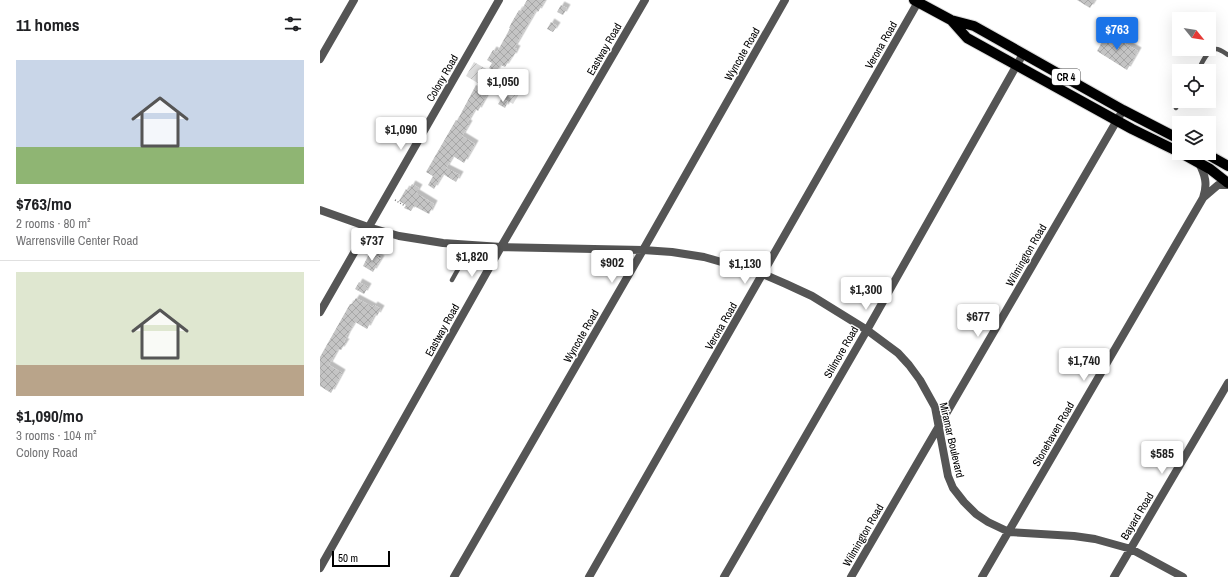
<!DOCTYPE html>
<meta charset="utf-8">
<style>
:root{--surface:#fff;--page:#f2f2f2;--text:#202124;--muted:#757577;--line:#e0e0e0;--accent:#1a73e8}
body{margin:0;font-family:"Archivo Narrow",sans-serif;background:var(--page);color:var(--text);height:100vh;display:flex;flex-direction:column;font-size:15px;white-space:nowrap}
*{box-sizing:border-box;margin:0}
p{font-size:13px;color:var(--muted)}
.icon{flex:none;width:22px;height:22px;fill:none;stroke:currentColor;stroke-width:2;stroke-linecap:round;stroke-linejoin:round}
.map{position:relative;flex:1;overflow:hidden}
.sheet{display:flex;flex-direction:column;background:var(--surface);width:320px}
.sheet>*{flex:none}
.needle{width:26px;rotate:120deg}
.tools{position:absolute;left:852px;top:12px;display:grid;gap:8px}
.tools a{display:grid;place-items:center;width:44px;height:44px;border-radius:0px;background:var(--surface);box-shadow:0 4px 16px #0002;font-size:20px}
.scale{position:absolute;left:12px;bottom:10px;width:58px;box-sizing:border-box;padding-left:4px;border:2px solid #000;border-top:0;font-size:11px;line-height:14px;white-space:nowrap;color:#000;-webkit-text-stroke:3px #fff;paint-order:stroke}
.price{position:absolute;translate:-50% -34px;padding:0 9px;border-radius:4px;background:#fff;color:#222;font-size:13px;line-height:26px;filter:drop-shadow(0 1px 2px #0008)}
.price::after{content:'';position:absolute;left:50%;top:24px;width:12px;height:9px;margin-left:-6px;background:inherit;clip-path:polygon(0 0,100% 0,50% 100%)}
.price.current{background:var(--accent);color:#fff}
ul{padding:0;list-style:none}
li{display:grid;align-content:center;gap:8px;height:212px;padding:0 16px}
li+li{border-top:1px solid var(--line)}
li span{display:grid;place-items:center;height:124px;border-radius:0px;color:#555}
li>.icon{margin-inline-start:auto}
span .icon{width:72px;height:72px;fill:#fffc;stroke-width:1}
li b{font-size:17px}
h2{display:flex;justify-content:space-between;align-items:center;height:48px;padding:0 16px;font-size:17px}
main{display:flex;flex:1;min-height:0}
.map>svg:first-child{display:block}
.garden{fill:url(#garden-furrows)}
.building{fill:url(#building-cross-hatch);filter:url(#shadow)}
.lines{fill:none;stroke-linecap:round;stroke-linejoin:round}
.primary-casing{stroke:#dbdbdb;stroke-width:12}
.path{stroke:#777;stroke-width:1.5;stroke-dasharray:1 2;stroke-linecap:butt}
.service{stroke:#555;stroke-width:4.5}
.minor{stroke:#555;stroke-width:8}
.primary{stroke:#000;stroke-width:10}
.labels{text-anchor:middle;stroke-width:3;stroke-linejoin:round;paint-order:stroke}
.shield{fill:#fff;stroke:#4c4c4c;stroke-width:1}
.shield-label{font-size:10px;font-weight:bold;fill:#000}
.street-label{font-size:11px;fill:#000;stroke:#fff}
</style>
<main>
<section class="sheet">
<h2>11 homes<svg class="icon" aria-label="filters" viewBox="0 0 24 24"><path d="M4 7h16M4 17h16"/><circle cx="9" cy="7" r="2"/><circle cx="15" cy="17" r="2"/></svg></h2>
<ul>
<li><span style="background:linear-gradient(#c9d6e8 70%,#8fb573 0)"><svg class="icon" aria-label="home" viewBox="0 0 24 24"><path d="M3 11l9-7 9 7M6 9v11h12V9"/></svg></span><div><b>$763/mo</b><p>2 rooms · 80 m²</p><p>Warrensville Center Road</p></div></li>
<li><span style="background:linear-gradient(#dfe7d0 75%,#b9a48a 0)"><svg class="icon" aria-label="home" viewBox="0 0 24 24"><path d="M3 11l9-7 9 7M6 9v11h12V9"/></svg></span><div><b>$1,090/mo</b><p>3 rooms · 104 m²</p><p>Colony Road</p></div></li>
</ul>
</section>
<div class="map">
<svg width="908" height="577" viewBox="0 0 908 577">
<defs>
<pattern id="garden-furrows" width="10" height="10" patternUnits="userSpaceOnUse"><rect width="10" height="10" fill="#dcdcdc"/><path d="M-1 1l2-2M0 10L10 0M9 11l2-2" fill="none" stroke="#bbb"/></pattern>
<pattern id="building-cross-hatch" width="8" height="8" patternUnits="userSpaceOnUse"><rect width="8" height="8" fill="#c4c4c4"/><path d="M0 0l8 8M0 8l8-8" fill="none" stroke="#a7a7a7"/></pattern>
<filter id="shadow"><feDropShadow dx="3.5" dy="-3.5" stdDeviation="0" flood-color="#0004"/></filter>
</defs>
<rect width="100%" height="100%" fill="#fff"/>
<!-- garden -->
<path class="garden" d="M154,62l48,27 -9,15 -47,-28z"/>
<!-- building -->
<path class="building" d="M207,0h18l-7,12 -2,-2 -22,38 3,1 -4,8 -1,-1 -7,11 -4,-2 -5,7 -7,-4 3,-5 -5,-3 6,-10 4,2 10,-18 3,-6h-1l3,-6 7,-12 2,1z
M757,0h18l-5,8z
M241,5l6,3 -4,7 -6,-3z
M231,22l6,4 -4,6 -6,-3z
M787,33l31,18 -11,19 -30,-19z
M156,85l9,6 -2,2 4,2 -9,16 -3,-2 -8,14 2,1 -7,12 13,8 -11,19 -11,-7 -7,12 14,7 -4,7 -13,-8 -9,15 -6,-4 5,-9 -7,-4 30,-52 1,1z
M182,98l6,4 -3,6 -7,-4z
M92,184l7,4 -3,5 18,11 -5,10 -15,-8 -3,5 -7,-3 2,-3 -7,-4 7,-12 2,2z
M51,253l10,6 -8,13 -10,-6 6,-12z
M39,282l9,5 -4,7 -9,-5z
M36,298l17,9 1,-2 7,4 -4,7 -2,-2 -8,15 -12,-7 -8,13 -3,7h2l-5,8 -3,-1 -9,16 13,8 -11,20 -11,-7v-29l30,-53h2z"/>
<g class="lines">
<defs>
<path id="primary" d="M594,0l37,20 23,6 149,84 56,29
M631,20l16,18 165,91 47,23
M861,153l29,16 18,14
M885,153l23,13"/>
</defs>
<!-- primary casing -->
<use href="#primary" class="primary-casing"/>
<!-- path -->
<path class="path" d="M75,200l10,6
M47,249l13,7 -1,2"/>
<!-- service -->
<path class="service" d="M878,71c3,-6 9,-22 18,-22 4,0 9,4 12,6
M856,108l4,-7
M132,280l19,-34"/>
<!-- minor -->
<path class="minor" d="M0,59l34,-59
M884,197l14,-12h10
M0,210l48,17 31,9 44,7 58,4 142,3 29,2 32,5 59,17 23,10 26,12 55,34 31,23 11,12 11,15 15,27 13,69 5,12 11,14 12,12 12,8 21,10 65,4 21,3 36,10 52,28
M0,312l179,-312
M0,568l181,-321 144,-247
M134,577l189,-327 142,-250
M269,577l329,-575
M404,577l143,-247 156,-276
M531,577l272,-467
M662,577l221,-379c5,-14 2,-23 -4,-35
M794,577l114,-194"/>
<!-- primary -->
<use href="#primary" class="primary"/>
</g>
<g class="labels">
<!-- shield labels -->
<rect class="shield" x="732" y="69" width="28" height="16" rx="3"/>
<g class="shield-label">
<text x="746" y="81">CR 4</text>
</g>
<!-- street labels -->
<g class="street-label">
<text transform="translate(561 45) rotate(-60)" y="4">Verona Road</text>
<text transform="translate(284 49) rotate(-60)" y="4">Eastway Road</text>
<text transform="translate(422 54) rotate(-60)" y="4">Wyncote Road</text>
<text transform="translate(122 78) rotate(-60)" y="4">Colony Road</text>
<text transform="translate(706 255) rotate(-60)" y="4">Wilmington Road</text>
<text transform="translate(401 326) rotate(-60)" y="4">Verona Road</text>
<text transform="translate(122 330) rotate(-61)" y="4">Eastway Road</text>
<text transform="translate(261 336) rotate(-60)" y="4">Wyncote Road</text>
<text transform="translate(521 352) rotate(-60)" y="4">Stilmore Road</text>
<text transform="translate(733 434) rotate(-60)" y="4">Stonehaven Road</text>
<text transform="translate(632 440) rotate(77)" y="4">Miramar Boulevard</text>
<text transform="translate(817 516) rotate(-59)" y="4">Bayard Road</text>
<text transform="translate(543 535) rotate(-60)" y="4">Wilmington Road</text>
</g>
</g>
</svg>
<div class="tools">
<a><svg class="needle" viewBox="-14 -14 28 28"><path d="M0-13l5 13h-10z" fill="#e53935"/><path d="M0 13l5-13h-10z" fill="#757577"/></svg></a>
<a><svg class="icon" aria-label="locate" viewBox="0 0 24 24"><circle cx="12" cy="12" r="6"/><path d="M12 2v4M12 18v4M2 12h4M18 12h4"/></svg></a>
<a><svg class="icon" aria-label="layers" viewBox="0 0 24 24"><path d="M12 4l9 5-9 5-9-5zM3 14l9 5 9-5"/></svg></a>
</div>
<div class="scale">50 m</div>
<b class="price current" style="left:797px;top:51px">$763</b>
<b class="price" style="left:183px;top:103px">$1,050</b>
<b class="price" style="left:81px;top:151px">$1,090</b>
<b class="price" style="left:52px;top:262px">$737</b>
<b class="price" style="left:152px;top:278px">$1,820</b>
<b class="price" style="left:292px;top:284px">$902</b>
<b class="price" style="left:425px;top:285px">$1,130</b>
<b class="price" style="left:546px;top:311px">$1,300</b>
<b class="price" style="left:658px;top:338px">$677</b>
<b class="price" style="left:764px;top:382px">$1,740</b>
<b class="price" style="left:842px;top:475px">$585</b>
</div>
</main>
